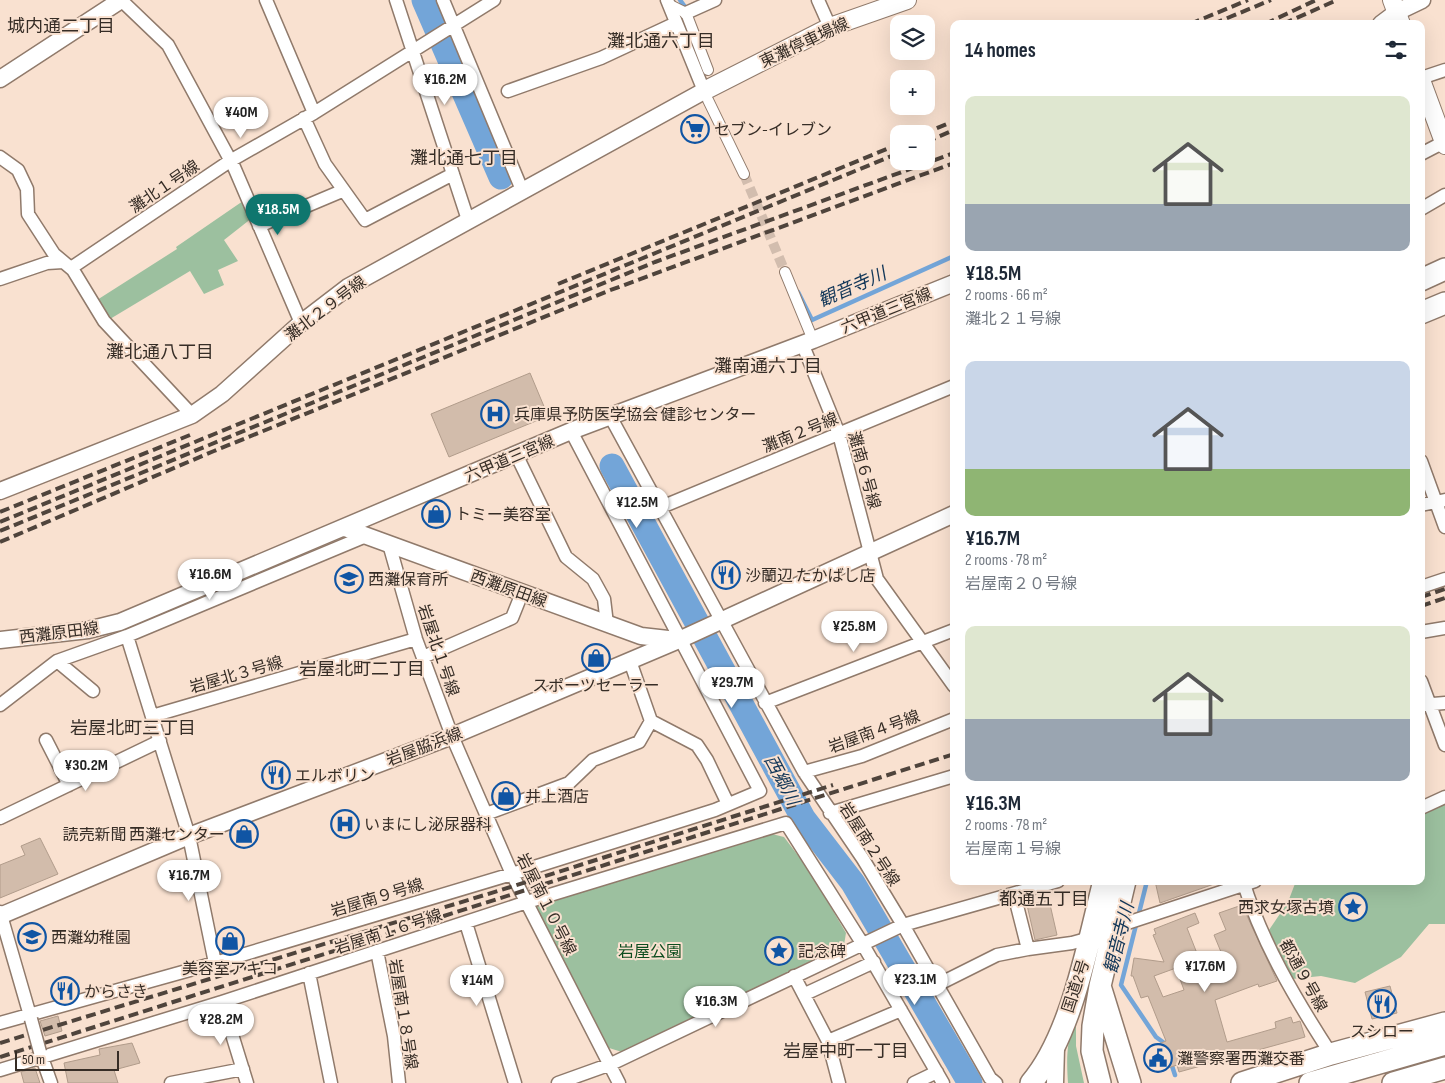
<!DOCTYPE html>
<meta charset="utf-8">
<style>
:root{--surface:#fff;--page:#f6f6f7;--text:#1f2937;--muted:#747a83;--accent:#0f766e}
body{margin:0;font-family:"Sofia Sans Condensed","Noto Sans JP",sans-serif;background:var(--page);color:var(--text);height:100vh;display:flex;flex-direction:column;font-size:19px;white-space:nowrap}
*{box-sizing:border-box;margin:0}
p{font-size:16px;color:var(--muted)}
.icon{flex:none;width:28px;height:28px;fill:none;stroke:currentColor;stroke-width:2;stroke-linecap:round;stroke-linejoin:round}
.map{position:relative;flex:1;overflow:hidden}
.drawer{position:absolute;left:950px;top:20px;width:475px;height:865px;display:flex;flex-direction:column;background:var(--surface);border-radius:10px;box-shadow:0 5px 20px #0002}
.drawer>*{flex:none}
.fabs{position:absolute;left:890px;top:15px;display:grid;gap:10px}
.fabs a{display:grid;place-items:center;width:45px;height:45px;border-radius:10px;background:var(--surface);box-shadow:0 5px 20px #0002;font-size:25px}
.scale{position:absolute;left:15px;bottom:12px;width:104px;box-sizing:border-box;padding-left:5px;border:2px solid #362d26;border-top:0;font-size:14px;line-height:18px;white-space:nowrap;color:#362d26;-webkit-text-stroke:4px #f9e1d0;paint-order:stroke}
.price{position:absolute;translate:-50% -42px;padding:0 11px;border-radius:18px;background:#fff;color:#222;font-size:16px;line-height:32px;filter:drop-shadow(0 1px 2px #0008)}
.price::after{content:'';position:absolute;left:50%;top:30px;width:15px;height:11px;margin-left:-8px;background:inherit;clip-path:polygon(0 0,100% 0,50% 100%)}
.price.active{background:var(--accent);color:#fff}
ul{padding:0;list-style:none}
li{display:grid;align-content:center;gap:10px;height:265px;padding:0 15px}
li span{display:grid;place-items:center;height:155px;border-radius:10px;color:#555}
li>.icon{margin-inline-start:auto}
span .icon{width:90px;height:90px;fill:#fffc;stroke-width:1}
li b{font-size:21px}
h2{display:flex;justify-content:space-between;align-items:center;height:60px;padding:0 15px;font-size:21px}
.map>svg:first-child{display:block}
.green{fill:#9cc09f}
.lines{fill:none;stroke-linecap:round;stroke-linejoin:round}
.stream{stroke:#73a5d8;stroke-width:4.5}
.river{stroke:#73a5d8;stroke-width:25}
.building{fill:#d2bcab;stroke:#b19c8b;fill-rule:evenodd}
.pedestrian-tunnel{stroke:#d2bdae;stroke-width:10;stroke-dasharray:10 5;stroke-linecap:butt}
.pedestrian-casing{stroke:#907a6b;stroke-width:12}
.minor-casing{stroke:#907a6b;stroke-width:15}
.tertiary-casing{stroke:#907a6b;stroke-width:19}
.secondary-casing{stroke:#907a6b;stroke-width:20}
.trunk-casing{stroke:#907a6b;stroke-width:24}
.pedestrian{stroke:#fff;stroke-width:10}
.minor{stroke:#fff;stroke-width:12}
.tertiary{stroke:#fff;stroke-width:16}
.secondary{stroke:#fff;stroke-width:18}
.trunk{stroke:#fff;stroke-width:21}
.rail{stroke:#4f443c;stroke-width:4;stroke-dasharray:10 5;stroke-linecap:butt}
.minor-bridge-casing{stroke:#907a6b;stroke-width:15;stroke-linecap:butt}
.minor-bridge{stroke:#fff;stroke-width:12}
.labels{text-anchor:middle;stroke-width:4;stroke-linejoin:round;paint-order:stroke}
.street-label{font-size:16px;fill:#362d26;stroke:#f9e1d0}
.poi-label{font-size:16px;fill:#362d26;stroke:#f9e1d0;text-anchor:start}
.park-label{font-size:16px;fill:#0d4d1f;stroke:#f9e1d0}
.neighbourhood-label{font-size:18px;fill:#362d26;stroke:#f9e1d0}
.water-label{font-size:18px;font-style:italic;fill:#113658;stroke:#f9e1d0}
</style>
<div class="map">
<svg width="1445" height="1083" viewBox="0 0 1445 1083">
<rect width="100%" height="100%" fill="#f9e1d0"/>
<!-- green -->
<path class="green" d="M243,201l9,17 -28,22 14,21 -20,9 6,15 -20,9 -14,-23 -80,48 -13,-19 80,-51 -1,-2z
M1445,803v121h-16l-28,33 -46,26 -34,-7 -29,3 -23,-49 19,-28 8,-21h125v-67z
M768,833l16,4 25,33 37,63 -2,12 -222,107 -13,-4 -74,-143z
M1076,1026v20l8,37h-16c-1,-15 -3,-47 8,-57z"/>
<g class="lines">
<!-- stream -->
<path class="stream" d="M680,0l8,11
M798,292l14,28 142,-64
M1147,881l-26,104 35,52 11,8
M1171,1063l4,12"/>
<!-- river -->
<path class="river" d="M424,0l77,177
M612,466l191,352 50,65 117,200"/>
</g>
<!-- building -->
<path class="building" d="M530,373l18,43 -99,41 -18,-43z
M40,838l18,36 -58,24v-33l25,-10 -4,-9z
M1155,881h62v2l-57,20z
M1049,900l8,35 -22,5 -8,-35z
M1242,905l35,76 -18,6 -1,-3 -43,16 12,42 49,-14 -1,-6 16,-5 2,6 7,-2 5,16 -126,35 -2,-7 -21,7 -8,-24 18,-7 -18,-45 -7,2 -8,-22h-2l3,-18 30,4 -11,-27 3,-1 -2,-5 41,-16 4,10 -12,5 13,33 21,-9 -7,-17 12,-5 -7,-17zM1176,968l8,22 -21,7 -9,-21z
M1390,986l7,27 -25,6 -7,-27z
M58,1016l4,15 -17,5 -5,-15z
M132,1043l8,20 -26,7 4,13h-50l-4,-20 36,-8 -1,-6z
M35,1068l5,15h-16l-3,-11z"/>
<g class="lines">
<!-- pedestrian-tunnel -->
<path class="pedestrian-tunnel" d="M744,174l41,98"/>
<defs>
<path id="pedestrian" d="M670,5l16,8 22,57
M708,100l36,74
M785,272l28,68"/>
<path id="minor" d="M121,0l47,45 66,122 67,156
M266,0l48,113
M396,0l72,220
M443,0l79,190
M667,0l37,91
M818,0l12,27
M686,13l29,-13
M1421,78l24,-8
M508,91l93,-33 75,-35
M304,118l21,46 40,56 88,-46
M1421,154l23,-12
M0,157l18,13 9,19 1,25 26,40 19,16 31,51 88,94
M1421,209l24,-14
M259,226l83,-35
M71,268l159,-107 84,-48 180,-113
M0,279l47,-16 16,-1
M802,343l37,91 38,145 77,107
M610,416l194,356 59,87 40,66 87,153 6,5
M516,454l50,103 27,22 11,20 3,25
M1421,461l24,66
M1421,505l24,-5
M659,508l295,-122
M389,544l27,95 36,97 60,138 107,209
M1421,587l24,-8
M1421,632l24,-4
M127,636l62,200 26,127
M423,657l89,-39 10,-25
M57,661l36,30
M630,661l21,60 46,24 10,15 21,44
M1421,681l24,64
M765,703l189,-73
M0,705l57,-44 70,-25 239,-100
M1421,705l24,-2
M152,716l264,-77
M46,740l23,45
M804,772l58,-16 92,-37
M1421,808l24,-11
M830,813l124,-37
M486,814l83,-31 24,-23 46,-18 12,-21
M0,818l160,-77
M1243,881c19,62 53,119 88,173
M1014,894l14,55 44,-6 18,-5 34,-14 131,-43
M0,912l31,107
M466,923l49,160
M377,951l17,85 5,47
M309,973l22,110
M794,976l34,65 11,42
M937,985l60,-30 31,-6
M805,994l69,-32
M222,1002l25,81
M0,1023l215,-60 297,-89 203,-64 45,-19 -189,-360
M828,1041l73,-31
M40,1052l11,31
M0,1070l222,-68 305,-100 259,-79 76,120 81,140
M171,1083l72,-14
M558,1083l53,-19 292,-139 155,-44
M914,1083l23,-11"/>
<path id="tertiary" d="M1381,24l16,-12 25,-12
M0,79l121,-79
M0,491l192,-76 30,-21 79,-71 47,-36 356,-196
M345,528l296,108 36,4
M0,640l88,-10 32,-8 451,-191 242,-91 141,-57
M0,916l189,-80 263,-100 227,-96 275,-126
M1055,1083l1,-35"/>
<path id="secondary" d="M1392,0l9,24
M1421,80l24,65
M704,91l126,-64 77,-27"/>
<path id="trunk" d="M1421,280l24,-11
M1421,313l24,-10
M1101,989l29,94
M1031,1083c41,-48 57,-141 73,-202
M1100,1083l-8,-32 1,-25 7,-40 25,-105
M1242,1083l89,-29 114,-31
M1310,1083l135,-39
M1393,1083l52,-15"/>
</defs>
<!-- pedestrian casing -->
<use href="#pedestrian" class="pedestrian-casing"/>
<!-- minor casing -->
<use href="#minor" class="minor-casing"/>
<!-- tertiary casing -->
<use href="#tertiary" class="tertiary-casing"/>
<!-- secondary casing -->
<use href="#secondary" class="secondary-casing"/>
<!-- trunk casing -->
<use href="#trunk" class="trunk-casing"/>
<!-- pedestrian -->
<use href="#pedestrian" class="pedestrian"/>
<!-- minor -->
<use href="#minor" class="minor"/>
<!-- tertiary -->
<use href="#tertiary" class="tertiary"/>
<!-- secondary -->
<use href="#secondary" class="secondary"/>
<!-- trunk -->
<use href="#trunk" class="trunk"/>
<!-- rail -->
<path class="rail" d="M1190,24l58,-24
M1213,24l58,-24
M1265,24l51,-24
M1283,24l54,-24
M923,134l31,-13
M926,142l28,-12
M558,284l341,-140
M0,512l190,-77
M0,522l899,-369
M0,531l655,-269 299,-109
M0,542l214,-91 394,-160 346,-128
M1421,597l24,-8
M1421,606l24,-8
M0,1043l501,-153 332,-105
M0,1057l954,-303"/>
<defs>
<path id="minor-bridge" d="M31,1019l9,33"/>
</defs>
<!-- minor-bridge casing -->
<use href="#minor-bridge" class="minor-bridge-casing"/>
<!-- minor-bridge -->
<use href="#minor-bridge" class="minor-bridge"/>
</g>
<!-- icons -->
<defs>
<symbol id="supermarket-ring" viewBox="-11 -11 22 22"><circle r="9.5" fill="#f9e1d0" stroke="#1055a4" stroke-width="1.5"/><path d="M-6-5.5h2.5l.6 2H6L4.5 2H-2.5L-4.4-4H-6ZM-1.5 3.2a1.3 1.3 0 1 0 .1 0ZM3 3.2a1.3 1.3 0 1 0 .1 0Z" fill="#1055a4"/></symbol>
<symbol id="hospital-ring" viewBox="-11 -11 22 22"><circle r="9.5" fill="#f9e1d0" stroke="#1055a4" stroke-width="1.5"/><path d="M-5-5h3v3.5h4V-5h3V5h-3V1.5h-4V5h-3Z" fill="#1055a4"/></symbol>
<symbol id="shop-ring" viewBox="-11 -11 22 22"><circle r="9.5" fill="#f9e1d0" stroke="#1055a4" stroke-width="1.5"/><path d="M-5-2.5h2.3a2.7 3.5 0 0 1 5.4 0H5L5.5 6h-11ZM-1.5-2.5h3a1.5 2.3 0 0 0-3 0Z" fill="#1055a4"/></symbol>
<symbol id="restaurant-ring" viewBox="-11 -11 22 22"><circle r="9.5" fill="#f9e1d0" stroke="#1055a4" stroke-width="1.5"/><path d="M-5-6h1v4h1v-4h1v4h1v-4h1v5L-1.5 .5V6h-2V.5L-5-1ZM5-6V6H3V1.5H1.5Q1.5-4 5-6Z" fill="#1055a4"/></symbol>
<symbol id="school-ring" viewBox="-11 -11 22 22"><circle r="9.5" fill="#f9e1d0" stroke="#1055a4" stroke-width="1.5"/><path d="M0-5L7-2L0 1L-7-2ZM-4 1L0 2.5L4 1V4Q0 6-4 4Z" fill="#1055a4"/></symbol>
<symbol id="sight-ring" viewBox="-11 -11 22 22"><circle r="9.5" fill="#f9e1d0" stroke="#1055a4" stroke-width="1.5"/><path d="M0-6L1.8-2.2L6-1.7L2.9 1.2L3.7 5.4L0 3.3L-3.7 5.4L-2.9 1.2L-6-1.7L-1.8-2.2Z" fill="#1055a4"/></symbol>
<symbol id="civic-ring" viewBox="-11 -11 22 22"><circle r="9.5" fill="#f9e1d0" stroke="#1055a4" stroke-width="1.5"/><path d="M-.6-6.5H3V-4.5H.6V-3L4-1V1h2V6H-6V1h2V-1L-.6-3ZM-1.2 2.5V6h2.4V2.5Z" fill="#1055a4"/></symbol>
</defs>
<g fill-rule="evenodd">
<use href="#supermarket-ring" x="679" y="113" width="32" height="32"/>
<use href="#hospital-ring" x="479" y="398" width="32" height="32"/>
<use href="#shop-ring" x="420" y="498" width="32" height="32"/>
<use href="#restaurant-ring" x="710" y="559" width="32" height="32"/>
<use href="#school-ring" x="333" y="563" width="32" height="32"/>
<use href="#shop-ring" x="580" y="642" width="32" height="32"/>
<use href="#restaurant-ring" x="260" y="759" width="32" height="32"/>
<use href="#shop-ring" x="490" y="780" width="32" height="32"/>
<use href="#hospital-ring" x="329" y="808" width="32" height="32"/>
<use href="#shop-ring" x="228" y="818" width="32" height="32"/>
<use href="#sight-ring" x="1337" y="891" width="32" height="32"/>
<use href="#school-ring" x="16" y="921" width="32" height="32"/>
<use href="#shop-ring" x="214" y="925" width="32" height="32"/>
<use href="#sight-ring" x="763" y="935" width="32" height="32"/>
<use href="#restaurant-ring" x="49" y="975" width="32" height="32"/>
<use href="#restaurant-ring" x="1366" y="988" width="32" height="32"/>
<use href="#civic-ring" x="1142" y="1042" width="32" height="32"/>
</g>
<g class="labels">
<!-- street labels -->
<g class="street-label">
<text transform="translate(804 42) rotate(-25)" y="6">東灘停車場線</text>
<text transform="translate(164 186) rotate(-34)" y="6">灘北１号線</text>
<text transform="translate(325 308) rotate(-37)" y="6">灘北２９号線</text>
<text transform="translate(886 310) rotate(-22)" y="6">六甲道三宮線</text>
<text transform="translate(800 432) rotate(-22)" y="6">灘南２号線</text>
<text transform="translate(509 458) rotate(-23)" y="6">六甲道三宮線</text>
<text transform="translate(865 470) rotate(74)" y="6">灘南６号線</text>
<text transform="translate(509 588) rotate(20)" y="6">西灘原田線</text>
<text transform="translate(59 632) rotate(-7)" y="6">西灘原田線</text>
<text transform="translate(439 650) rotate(71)" y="6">岩屋北１号線</text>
<text transform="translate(236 674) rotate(-16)" y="6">岩屋北３号線</text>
<text transform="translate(874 731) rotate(-20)" y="6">岩屋南４号線</text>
<text transform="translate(424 746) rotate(-21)" y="6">岩屋脇浜線</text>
<text transform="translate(870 844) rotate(57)" y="6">岩屋南２号線</text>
<text transform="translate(377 897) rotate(-17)" y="6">岩屋南９号線</text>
<text transform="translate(547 904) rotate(63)" y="6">岩屋南１０号線</text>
<text transform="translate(388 931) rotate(-18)" y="6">岩屋南１６号線</text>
<text transform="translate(1304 975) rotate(61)" y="6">都通９号線</text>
<text transform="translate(1075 986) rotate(-72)" y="6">国道2号</text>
<text transform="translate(404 1014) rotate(81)" y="6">岩屋南１８号線</text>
</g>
<!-- poi labels -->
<g class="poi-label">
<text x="714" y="135">セブン-イレブン</text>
<text x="514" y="420">兵庫県予防医学協会 健診センター</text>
<text x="455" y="520">トミー美容室</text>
<text x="745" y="581">沙蘭辺 たかばし店</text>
<text x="368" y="585">西灘保育所</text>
<text x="596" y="691" text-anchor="middle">スポーツセーラー</text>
<text x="295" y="781">エルボリン</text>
<text x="525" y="802">井上酒店</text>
<text x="364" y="830">いまにし泌尿器科</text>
<text x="225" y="840" text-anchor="end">読売新聞 西灘センター</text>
<text x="1334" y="913" text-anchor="end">西求女塚古墳</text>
<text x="51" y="943">西灘幼稚園</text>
<text x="798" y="957">記念碑</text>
<text x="230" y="974" text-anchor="middle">美容室アキコ</text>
<text x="84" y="997">からさき</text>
<text x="1382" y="1037" text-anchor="middle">スシロー</text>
<text x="1177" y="1064">灘警察署西灘交番</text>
</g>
<!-- park labels -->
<g class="park-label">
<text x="650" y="957">岩屋公園</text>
</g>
<!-- neighbourhood labels -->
<g class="neighbourhood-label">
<text x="61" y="32">城内通二丁目</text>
<text x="661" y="47">灘北通六丁目</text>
<text x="464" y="164">灘北通七丁目</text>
<text x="160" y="358">灘北通八丁目</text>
<text x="768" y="372">灘南通六丁目</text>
<text x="362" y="675">岩屋北町二丁目</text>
<text x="133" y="734">岩屋北町三丁目</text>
<text x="1044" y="905">都通五丁目</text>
<text x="846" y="1057">岩屋中町一丁目</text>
</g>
<!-- water labels -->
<g class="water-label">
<text transform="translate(852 287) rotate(-24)" y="6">観音寺川</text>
<text transform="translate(782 780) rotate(62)" y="6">西郷川</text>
<text transform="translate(1119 938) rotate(-76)" y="6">観音寺川</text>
</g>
</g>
</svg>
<div class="fabs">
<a><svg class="icon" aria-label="layers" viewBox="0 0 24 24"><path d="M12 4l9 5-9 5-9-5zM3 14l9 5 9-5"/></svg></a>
<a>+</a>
<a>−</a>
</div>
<div class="scale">50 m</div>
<b class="price" style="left:445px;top:106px">¥16.2M</b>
<b class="price" style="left:241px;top:139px">¥40M</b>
<b class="price active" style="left:278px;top:236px">¥18.5M</b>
<b class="price" style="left:637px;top:529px">¥12.5M</b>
<b class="price" style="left:210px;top:601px">¥16.6M</b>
<b class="price" style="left:854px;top:653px">¥25.8M</b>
<b class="price" style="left:732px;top:709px">¥29.7M</b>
<b class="price" style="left:86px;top:792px">¥30.2M</b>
<b class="price" style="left:189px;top:902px">¥16.7M</b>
<b class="price" style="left:1205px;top:993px">¥17.6M</b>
<b class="price" style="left:915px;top:1006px">¥23.1M</b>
<b class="price" style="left:477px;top:1007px">¥14M</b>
<b class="price" style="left:716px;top:1028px">¥16.3M</b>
<b class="price" style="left:221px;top:1046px">¥28.2M</b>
<section class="drawer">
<h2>14 homes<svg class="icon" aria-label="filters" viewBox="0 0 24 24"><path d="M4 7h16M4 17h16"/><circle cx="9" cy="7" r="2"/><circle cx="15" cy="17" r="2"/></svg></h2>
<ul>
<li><span style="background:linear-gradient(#dfe7d0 70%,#9aa5b1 0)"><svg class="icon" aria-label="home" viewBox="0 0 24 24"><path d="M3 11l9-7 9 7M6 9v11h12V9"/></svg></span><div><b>¥18.5M</b><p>2 rooms · 66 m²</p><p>灘北２１号線</p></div></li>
<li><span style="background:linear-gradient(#c9d6e8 70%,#8fb573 0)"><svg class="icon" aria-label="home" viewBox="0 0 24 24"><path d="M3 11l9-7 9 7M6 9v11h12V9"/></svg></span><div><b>¥16.7M</b><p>2 rooms · 78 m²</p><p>岩屋南２０号線</p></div></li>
<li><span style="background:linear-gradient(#dfe7d0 60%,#9aa5b1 0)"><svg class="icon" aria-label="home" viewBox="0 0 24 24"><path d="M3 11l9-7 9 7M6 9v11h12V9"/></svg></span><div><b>¥16.3M</b><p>2 rooms · 78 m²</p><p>岩屋南１号線</p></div></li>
</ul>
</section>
</div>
